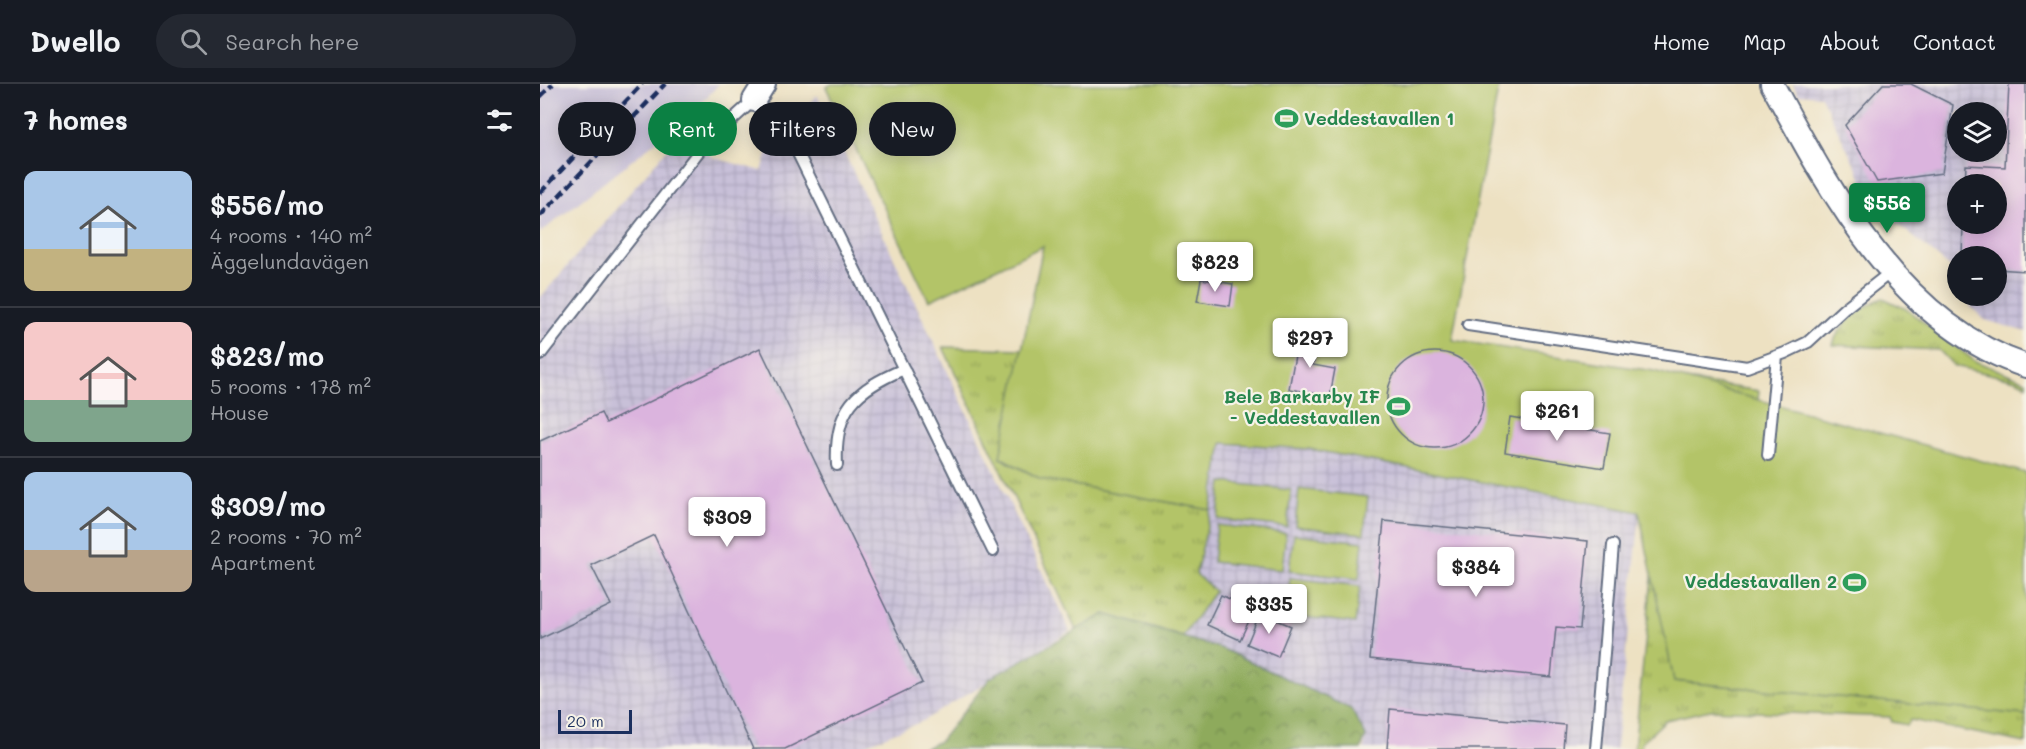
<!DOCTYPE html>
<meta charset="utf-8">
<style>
:root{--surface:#171b24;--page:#242831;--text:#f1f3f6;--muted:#9ea1a6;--line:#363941;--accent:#0b8043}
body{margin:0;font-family:Mali,sans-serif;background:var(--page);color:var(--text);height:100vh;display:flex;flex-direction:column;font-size:22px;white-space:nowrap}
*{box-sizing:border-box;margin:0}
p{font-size:20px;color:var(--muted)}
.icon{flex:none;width:33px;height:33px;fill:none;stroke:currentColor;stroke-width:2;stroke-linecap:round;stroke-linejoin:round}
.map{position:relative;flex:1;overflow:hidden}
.panel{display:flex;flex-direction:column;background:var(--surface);width:540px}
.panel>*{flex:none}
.banner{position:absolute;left:18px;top:18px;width:570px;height:54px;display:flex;gap:12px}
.buttons{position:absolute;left:1407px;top:18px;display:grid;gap:12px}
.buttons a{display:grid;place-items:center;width:60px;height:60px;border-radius:50%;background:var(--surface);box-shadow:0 3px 15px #0003;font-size:30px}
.scale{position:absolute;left:18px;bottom:15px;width:74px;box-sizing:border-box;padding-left:6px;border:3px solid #1b2f5e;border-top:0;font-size:16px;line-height:21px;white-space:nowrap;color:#1b2f5e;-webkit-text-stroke:4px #f7f3e8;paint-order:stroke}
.price{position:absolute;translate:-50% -51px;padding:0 14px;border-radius:6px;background:#fff;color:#222;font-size:20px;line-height:39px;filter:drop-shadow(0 2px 3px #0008)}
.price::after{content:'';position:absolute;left:50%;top:36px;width:18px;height:14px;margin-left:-9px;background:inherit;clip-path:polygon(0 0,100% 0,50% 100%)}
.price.selected{background:var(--accent);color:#fff}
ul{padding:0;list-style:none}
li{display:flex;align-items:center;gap:18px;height:150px;padding:0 24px}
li+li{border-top:2px solid var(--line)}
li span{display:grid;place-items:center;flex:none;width:168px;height:120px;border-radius:12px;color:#555}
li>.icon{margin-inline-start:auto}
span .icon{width:72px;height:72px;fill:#fffc;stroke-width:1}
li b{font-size:26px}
h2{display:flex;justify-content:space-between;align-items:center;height:72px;padding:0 24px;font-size:26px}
.tag{padding:0 21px;border-radius:27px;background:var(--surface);box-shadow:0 3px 15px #0003;font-size:21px;line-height:54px}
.tag.selected{background:var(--accent);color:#fff}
header{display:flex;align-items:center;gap:36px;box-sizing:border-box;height:84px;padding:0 30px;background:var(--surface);border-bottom:2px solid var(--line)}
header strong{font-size:28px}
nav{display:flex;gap:33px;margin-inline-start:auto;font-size:21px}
.search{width:420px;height:54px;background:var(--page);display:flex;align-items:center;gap:15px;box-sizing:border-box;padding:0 21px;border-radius:33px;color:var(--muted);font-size:22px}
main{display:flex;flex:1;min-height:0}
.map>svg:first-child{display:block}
.industrial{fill:url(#industrial-grid);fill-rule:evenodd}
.railway{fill:#c8c0d8}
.grass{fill:url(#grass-tufts);stroke:#677a62;stroke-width:1.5}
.forest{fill:url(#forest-crowns);stroke:#546c5d;stroke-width:1.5}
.pitch{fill:#b3c467;stroke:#677a62;stroke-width:1.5}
.building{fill:#dbb4de}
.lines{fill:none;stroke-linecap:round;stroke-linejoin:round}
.lane-casing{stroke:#646d81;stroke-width:14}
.street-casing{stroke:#646d81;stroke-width:26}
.lane{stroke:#fff;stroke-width:10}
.street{stroke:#fff;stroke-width:22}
.rail{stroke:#1b2f5e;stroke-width:4.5;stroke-dasharray:9 4.5;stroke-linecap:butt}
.labels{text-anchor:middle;stroke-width:4.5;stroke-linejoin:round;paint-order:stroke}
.leisure-label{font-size:18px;font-weight:bold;fill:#27864d;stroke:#f7f3e8;text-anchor:end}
</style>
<header>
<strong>Dwello</strong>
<div class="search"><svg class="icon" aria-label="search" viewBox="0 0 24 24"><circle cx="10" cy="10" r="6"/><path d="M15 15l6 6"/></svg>Search here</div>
<nav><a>Home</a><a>Map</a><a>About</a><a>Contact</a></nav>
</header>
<main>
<section class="panel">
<h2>7 homes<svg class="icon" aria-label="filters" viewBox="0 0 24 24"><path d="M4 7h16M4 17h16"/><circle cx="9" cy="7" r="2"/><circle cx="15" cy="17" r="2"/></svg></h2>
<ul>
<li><span style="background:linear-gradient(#a9c7e8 65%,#c2b280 0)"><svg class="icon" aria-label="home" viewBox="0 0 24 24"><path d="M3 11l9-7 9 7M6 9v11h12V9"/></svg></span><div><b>$556/mo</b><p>4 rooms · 140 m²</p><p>Äggelundavägen</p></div></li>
<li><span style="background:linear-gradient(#f6c9c9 65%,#7fa58c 0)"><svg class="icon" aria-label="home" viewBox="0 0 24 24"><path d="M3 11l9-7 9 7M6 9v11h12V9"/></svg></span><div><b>$823/mo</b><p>5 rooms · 178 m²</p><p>House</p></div></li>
<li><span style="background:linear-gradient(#a9c7e8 65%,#b9a48a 0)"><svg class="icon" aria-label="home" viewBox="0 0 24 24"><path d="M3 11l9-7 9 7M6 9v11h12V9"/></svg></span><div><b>$309/mo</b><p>2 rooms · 70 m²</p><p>Apartment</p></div></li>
</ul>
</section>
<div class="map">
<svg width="1486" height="665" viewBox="0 0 1486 665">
<defs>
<pattern id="industrial-grid" width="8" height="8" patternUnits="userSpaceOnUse" patternTransform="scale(1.5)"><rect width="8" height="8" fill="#c8c0d8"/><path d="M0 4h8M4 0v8" fill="none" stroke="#aba5bc"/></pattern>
<pattern id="grass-tufts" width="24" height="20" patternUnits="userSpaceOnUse" patternTransform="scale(1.5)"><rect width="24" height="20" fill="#b3c467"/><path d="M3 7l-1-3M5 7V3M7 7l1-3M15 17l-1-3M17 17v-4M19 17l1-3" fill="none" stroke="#91a058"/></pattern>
<pattern id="forest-crowns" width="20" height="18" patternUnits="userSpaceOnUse" patternTransform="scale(1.5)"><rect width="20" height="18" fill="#8eaa5c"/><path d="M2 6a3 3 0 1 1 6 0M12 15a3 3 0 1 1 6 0" fill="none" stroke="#738b4f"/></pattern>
</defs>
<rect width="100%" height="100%" fill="#f7f3e8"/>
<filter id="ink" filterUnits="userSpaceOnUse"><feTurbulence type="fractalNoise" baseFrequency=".0167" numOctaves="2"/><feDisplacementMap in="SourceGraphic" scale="12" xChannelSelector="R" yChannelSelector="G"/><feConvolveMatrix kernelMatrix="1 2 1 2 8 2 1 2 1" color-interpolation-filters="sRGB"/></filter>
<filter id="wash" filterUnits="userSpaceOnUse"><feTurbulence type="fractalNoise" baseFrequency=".008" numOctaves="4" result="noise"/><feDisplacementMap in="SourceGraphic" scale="24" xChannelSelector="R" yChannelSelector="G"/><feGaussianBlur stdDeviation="1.35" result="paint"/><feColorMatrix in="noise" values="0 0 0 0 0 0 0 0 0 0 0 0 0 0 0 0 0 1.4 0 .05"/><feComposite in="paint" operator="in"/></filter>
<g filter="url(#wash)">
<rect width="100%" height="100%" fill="#ede1c2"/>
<!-- industrial -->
<path class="industrial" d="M1253,0h233v248l-41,-12 -15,-14 1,-10h25v-40h-38l-1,17 -83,-69 -53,-108 -23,-2zM1418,28h38v40h-38zM1418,100h38v40h-38z
M277,11l253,536 -147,90 -68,28h-315v-451l147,-172 25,31 50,14 8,-26z
M682,359l87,6 331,63 -24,237h-252l2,-13 -183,-99 32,-46 -19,-17 15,-64z"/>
<!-- railway -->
<path class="railway" d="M0,0h179l-26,28 -153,121z"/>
<!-- grass -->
<path class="grass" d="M1343,214l23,11 69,52 51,20v4l-10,-5 -62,-14 -15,-16 -106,-5c4,-20 32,-40 50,-47z
M403,263l80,2 -23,109 41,21 170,31 -15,64 19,17 -32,46 -78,-23 -29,16z
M1133,294l86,13 -2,17 -83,273 352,34v28l-115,-23 -4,5 -15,-3 -2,-5 -180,-7 -44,10 -24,22 -1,7h-7z"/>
<!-- forest -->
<path class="forest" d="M565,530l118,35 128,60 15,27 -5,13h-439l18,-8 50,-63z"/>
<!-- pitch -->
<path class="pitch" d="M292,0h667l-47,256 202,31 372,102v242l-352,-34 -35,-169 -330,-63 -87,-6 -11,67 -170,-31 -41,-22 43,-211 -114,55 -103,-214z
M682,398l69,8 -4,37 -69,-8z
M759,405l69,8 -4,37 -69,-8z
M677,441l69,8 -4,37 -69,-8z
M754,450l69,8 -4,37 -70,-8z
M750,494l70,8 -5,37 -69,-8z"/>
<g id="blocks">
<!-- building -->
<path class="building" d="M1343,0h28l42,21 -11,68 -65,9 -32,-57z
M1469,0h17v187l-30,-2v-13h-34l1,-32h33v-40h-31l1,-19 39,2z
M661,195l32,5 -3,22 -33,-5z
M759,249l19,4 -5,28 22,4 -5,27 -41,-7z
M220,264l162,335 -137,66h-32l-99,-214 -63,30 20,40 -71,34v-198l61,-28 5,10z
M847 316a48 48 0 1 1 96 0a48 48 0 1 1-96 0Z
M970,333l100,16 -6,35 -99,-16z
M844,437l204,20 -8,88 -24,-2 -5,50 -181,-18z
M681,511l33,15 -14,30 -33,-15z
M720,529l31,13 -13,31 -31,-13z
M850,625l175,16 -2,24h-176z"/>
</g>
</g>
<g filter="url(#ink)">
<use href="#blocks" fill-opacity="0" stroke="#646d81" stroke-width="1.5"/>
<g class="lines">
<defs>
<path id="lane" d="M928,241l279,42 38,-14 23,-11 37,-34 47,-37
M0,271l163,-209 51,-46 32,29 207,422
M1228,371l9,-99
M297,381c-3,-56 18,-75 67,-96
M1056,665l17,-204"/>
<path id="street" d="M1232,0c59,109 128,240 254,282
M214,16l10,-16"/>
</defs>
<!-- lane casing -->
<use href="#lane" class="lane-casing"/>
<!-- street casing -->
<use href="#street" class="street-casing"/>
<!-- lane -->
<use href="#lane" class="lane"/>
<!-- street -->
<use href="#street" class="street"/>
<!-- rail -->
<path class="rail" d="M0,13l13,-13
M0,109l102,-109
M0,132l125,-132"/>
</g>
</g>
<!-- icons -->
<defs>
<symbol id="stadium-bare" viewBox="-9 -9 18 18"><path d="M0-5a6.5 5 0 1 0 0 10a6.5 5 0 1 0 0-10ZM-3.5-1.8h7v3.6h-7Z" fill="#2e9e5b" stroke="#f7f3e8" stroke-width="2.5" paint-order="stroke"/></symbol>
</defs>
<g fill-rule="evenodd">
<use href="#stadium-bare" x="730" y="18" width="33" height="33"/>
<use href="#stadium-bare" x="842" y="306" width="33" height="33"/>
<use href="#stadium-bare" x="1298" y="482" width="33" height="33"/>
</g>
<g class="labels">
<!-- leisure labels -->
<g class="leisure-label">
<text x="764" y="41" text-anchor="start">Veddestavallen 1</text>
<text x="840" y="319">Bele Barkarby IF<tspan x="840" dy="21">- Veddestavallen</tspan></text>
<text x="1297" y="504">Veddestavallen 2</text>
</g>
</g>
</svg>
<div class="buttons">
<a><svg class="icon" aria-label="layers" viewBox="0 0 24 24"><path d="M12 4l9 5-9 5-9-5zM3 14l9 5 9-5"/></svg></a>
<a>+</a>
<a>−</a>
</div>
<div class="scale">20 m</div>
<b class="price selected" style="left:1347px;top:150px">$556</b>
<b class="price" style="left:675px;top:209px">$823</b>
<b class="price" style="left:770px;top:285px">$297</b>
<b class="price" style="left:1017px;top:358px">$261</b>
<b class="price" style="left:187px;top:464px">$309</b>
<b class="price" style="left:936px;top:514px">$384</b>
<b class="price" style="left:729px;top:551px">$335</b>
<div class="banner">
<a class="tag">Buy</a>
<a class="tag selected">Rent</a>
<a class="tag">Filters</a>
<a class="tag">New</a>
</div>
</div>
</main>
